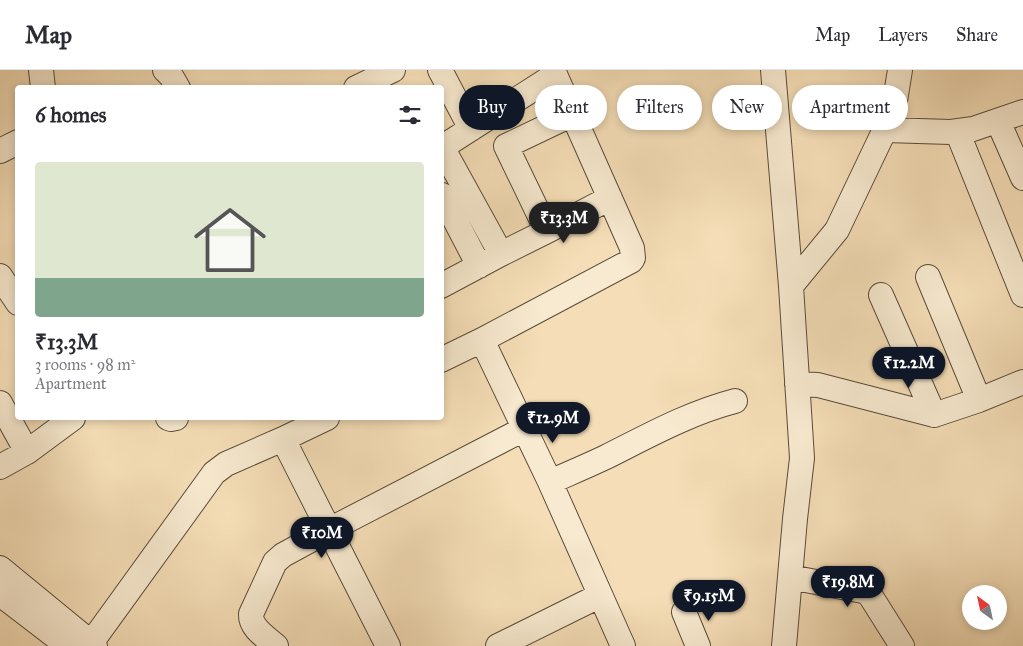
<!DOCTYPE html>
<meta charset="utf-8">
<style>
:root{--surface:#fff;--page:#f7f7f7;--text:#2b2b33;--muted:#7c7c81;--line:#e1e1e2;--accent:#111827}
body{margin:0;font-family:"IM FELL Great Primer",serif;background:var(--page);color:var(--text);height:100vh;display:flex;flex-direction:column;font-size:19px;white-space:nowrap}
*{box-sizing:border-box;margin:0}
p{font-size:16px;color:var(--muted)}
.icon{flex:none;width:28px;height:28px;fill:none;stroke:currentColor;stroke-width:2;stroke-linecap:round;stroke-linejoin:round}
.map{position:relative;flex:1;overflow:hidden}
.panel{position:absolute;left:15px;top:15px;width:429px;height:335px;display:flex;flex-direction:column;background:var(--surface);border-radius:5px;box-shadow:0 2px 8px #0003}
.panel>*{flex:none}
.top-card{position:absolute;left:459px;top:15px;width:475px;height:45px;display:flex;gap:10px}
.needle{width:32px;rotate:327deg}
.buttons{position:absolute;left:962px;top:515px;display:grid;gap:10px}
.buttons a{display:grid;place-items:center;width:45px;height:45px;border-radius:50%;background:var(--surface);box-shadow:0 2px 8px #0003;font-size:25px}
.price{position:absolute;translate:-50% -42px;padding:0 11px;border-radius:18px;background:var(--accent);color:#fff;font-size:16px;line-height:32px;filter:drop-shadow(0 1px 2px #0008)}
.price::after{content:'';position:absolute;left:50%;top:30px;width:15px;height:11px;margin-left:-8px;background:inherit;clip-path:polygon(0 0,100% 0,50% 100%)}
.price.selected{background:#222;color:#fff}
ul{padding:0;list-style:none}
li{display:grid;align-content:center;gap:10px;height:265px;padding:0 20px}
li+li{border-top:1px solid var(--line)}
li span{display:grid;place-items:center;height:155px;border-radius:5px;color:#555}
li>.icon{margin-inline-start:auto}
span .icon{width:90px;height:90px;fill:#fffc;stroke-width:1}
li b{font-size:21px}
h2{display:flex;justify-content:space-between;align-items:center;height:60px;padding:0 20px;font-size:21px}
.tag{padding:0 18px;border-radius:22px;background:var(--surface);box-shadow:0 2px 8px #0003;font-size:18px;line-height:45px}
.tag.selected{background:var(--accent);color:#fff}
header{display:flex;align-items:center;gap:30px;box-sizing:border-box;height:70px;padding:0 25px;background:var(--surface);border-bottom:1px solid var(--line)}
header strong{font-size:24px}
nav{display:flex;gap:28px;margin-inline-start:auto;font-size:18px}
.map>svg:first-child{display:block}
.lines{fill:none;stroke-linecap:round;stroke-linejoin:round}
.minor-casing{stroke:#584c3a;stroke-width:26}
.minor{stroke:#f8ead0;stroke-width:24}
</style>
<header>
<strong>Map</strong>
<nav><a>Map</a><a>Layers</a><a>Share</a></nav>
</header>
<div class="map">
<svg width="1023" height="576" viewBox="0 0 1023 576">
<rect width="100%" height="100%" fill="#f5deb7"/>
<filter id="stains"><feTurbulence type="fractalNoise" baseFrequency=".004" numOctaves="4"/><feColorMatrix values="0 0 0 0 .2 0 0 0 0 .09 0 0 0 0 .02 0 0 0 .5 -.17"/></filter>
<radialGradient id="worn" r=".72"><stop offset=".6" stop-color="#630" stop-opacity="0"/><stop offset="1" stop-color="#630" stop-opacity=".3"/></radialGradient>
<g class="lines">
<defs>
<path id="minor" d="M41,0l2,18
M165,0l6,6 7,12
M440,0l31,59
M773,0l18,216 11,172 -7,61 -11,127
M356,18l37,-18
M998,51l25,57
M885,60l66,2 22,-3 50,-17
M957,61l66,164
M441,78l114,-73
M0,81l18,-9
M442,125l37,71
M547,161l-41,-85 67,-32
M501,184l46,-23 63,-33
M0,206l18,27
M928,207l51,123
M441,216l60,-32 -59,-107
M791,216l46,-56 51,-107 7,-22 5,-31
M881,225l53,120
M482,270l149,-79 2,-3 -1,-10 -79,-178
M441,290l41,-20 68,142c18,-8 37,-16 56,-25 42,-21 83,-44 129,-56
M797,314l21,1 116,30 45,-15 44,-18
M0,333l27,49
M168,348l3,1 5,-1
M283,369l46,91 195,-101
M0,397l27,-15 46,-34
M550,412l73,164
M0,498l95,78
M790,507l78,15 34,54
M0,524l68,52
M684,542l14,34
M91,573l123,-170 12,-9 57,-25 44,-21
M276,576c-10,-9 -26,-18 -25,-32l24,-52 8,-7 46,-25 59,116
M498,576l101,-50"/>
</defs>
<!-- minor casing -->
<use href="#minor" class="minor-casing"/>
<!-- minor -->
<use href="#minor" class="minor"/>
</g>
<rect width="100%" height="100%" filter="url(#stains)"/>
<rect width="100%" height="100%" fill="url(#worn)"/>
</svg>
<div class="buttons">
<a><svg class="needle" viewBox="-14 -14 28 28"><path d="M0-13l5 13h-10z" fill="#e53935"/><path d="M0 13l5-13h-10z" fill="#7c7c81"/></svg></a>
</div>
<b class="price selected" style="left:564px;top:174px">₹13.3M</b>
<b class="price" style="left:909px;top:319px">₹12.2M</b>
<b class="price" style="left:553px;top:374px">₹12.9M</b>
<b class="price" style="left:322px;top:489px">₹10M</b>
<b class="price" style="left:848px;top:538px">₹19.8M</b>
<b class="price" style="left:709px;top:552px">₹9.15M</b>
<div class="top-card">
<a class="tag selected">Buy</a>
<a class="tag">Rent</a>
<a class="tag">Filters</a>
<a class="tag">New</a>
<a class="tag">Apartment</a>
</div>
<section class="panel">
<h2>6 homes<svg class="icon" aria-label="filters" viewBox="0 0 24 24"><path d="M4 7h16M4 17h16"/><circle cx="9" cy="7" r="2"/><circle cx="15" cy="17" r="2"/></svg></h2>
<ul>
<li><span style="background:linear-gradient(#dfe7d0 75%,#7fa58c 0)"><svg class="icon" aria-label="home" viewBox="0 0 24 24"><path d="M3 11l9-7 9 7M6 9v11h12V9"/></svg></span><div><b>₹13.3M</b><p>3 rooms · 98 m²</p><p>Apartment</p></div></li>
</ul>
</section>
</div>
